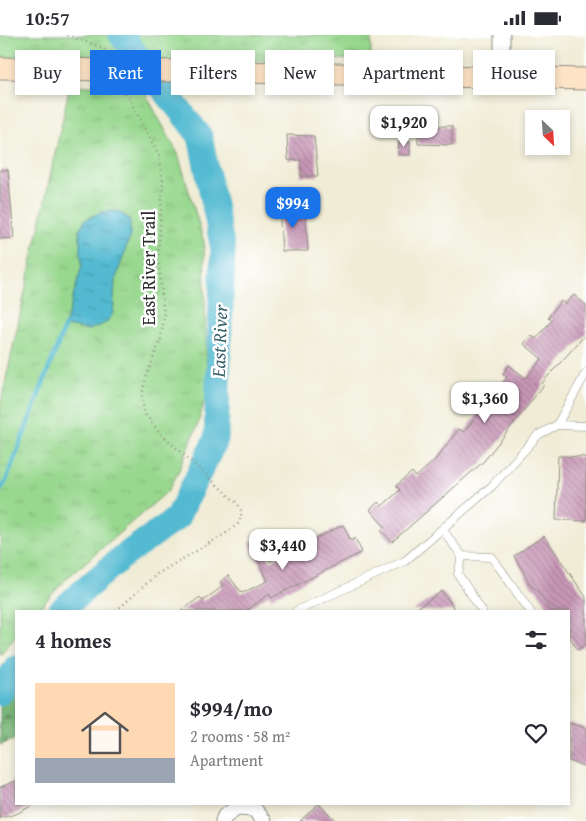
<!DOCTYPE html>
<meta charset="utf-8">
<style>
:root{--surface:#fff;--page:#f2f2f3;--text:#2b2b33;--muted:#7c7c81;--accent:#1a73e8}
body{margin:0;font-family:"Gentium Book Plus",serif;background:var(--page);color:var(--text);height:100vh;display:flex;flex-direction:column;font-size:19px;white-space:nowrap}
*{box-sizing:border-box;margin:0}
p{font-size:16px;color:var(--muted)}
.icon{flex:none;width:28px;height:28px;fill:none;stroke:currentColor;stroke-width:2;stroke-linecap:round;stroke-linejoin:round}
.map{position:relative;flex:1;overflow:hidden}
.drawer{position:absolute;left:15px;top:575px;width:555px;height:195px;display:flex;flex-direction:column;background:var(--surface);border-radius:0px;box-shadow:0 2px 8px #0003}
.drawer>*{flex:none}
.top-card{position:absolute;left:15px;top:15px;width:556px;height:45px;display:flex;gap:10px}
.needle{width:32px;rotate:155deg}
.controls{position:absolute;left:525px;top:75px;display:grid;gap:10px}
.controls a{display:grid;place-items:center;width:45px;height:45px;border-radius:0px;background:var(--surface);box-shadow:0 2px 8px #0003;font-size:25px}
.price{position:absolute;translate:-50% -42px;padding:0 11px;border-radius:10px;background:#fff;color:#222;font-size:16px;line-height:32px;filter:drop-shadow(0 1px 2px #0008)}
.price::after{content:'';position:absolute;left:50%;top:30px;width:15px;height:11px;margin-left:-8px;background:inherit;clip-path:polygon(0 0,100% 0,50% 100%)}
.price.current{background:var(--accent);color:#fff}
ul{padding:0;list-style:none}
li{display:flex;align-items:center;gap:15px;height:125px;padding:0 20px}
li span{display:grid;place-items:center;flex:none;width:140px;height:100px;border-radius:0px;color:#555}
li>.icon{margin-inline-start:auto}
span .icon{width:60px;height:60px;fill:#fffc;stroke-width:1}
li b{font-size:21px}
h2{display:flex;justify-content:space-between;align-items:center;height:60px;padding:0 20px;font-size:21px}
.tag{padding:0 18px;border-radius:0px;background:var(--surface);box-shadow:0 2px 8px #0003;font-size:18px;line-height:45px}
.tag.current{background:var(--accent);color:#fff}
.status{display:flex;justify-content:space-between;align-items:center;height:35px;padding:0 25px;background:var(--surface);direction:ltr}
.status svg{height:14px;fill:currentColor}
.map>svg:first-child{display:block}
.forest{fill:url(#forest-firs);stroke:#527252}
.park{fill:url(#park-tufts);stroke:#62825c}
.water{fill:url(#water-ripples);stroke:#3f727e}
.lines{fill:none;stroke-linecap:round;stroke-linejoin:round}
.stream{stroke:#53bad1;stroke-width:4.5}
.river{stroke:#53bad1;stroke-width:25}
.building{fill:url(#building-back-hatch)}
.lane-casing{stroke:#8e8c80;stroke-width:9}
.street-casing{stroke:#8e8c80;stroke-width:17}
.secondary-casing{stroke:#8e8c80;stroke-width:23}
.path{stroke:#8e8c80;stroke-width:2.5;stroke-dasharray:1 4;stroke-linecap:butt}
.lane{stroke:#fff;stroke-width:8}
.street{stroke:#fff;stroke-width:15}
.secondary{stroke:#fee4c6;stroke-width:21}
.secondary-bridge-casing{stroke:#8e8c80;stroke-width:23;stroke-linecap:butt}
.secondary-bridge{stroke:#fee4c6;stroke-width:21}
.labels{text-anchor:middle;stroke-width:5;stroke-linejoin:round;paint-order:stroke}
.street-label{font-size:18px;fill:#2b2b2b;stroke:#fff}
.water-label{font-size:19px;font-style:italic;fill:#3b646d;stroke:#fff}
</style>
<div class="status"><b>10:57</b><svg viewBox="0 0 49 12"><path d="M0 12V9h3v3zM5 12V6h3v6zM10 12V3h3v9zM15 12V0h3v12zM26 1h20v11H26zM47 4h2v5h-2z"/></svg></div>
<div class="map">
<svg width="586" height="786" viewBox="0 0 586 786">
<defs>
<pattern id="forest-firs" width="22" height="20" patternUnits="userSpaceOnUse" patternTransform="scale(1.25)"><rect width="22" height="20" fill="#7ab879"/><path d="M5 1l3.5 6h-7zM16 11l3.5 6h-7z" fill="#649663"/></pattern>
<pattern id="park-tufts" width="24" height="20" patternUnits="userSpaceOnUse" patternTransform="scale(1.25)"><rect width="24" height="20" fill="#98d88e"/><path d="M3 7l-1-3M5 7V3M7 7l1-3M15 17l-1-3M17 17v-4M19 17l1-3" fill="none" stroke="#83ba7b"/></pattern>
<pattern id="water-ripples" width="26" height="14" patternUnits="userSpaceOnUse" patternTransform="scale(1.25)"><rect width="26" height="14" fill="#53bad1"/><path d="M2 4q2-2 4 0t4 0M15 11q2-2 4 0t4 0" fill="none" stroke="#4597aa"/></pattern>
<pattern id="building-back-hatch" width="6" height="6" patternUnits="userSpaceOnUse" patternTransform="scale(1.25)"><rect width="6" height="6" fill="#c897b7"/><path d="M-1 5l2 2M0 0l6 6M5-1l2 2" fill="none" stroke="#a37b95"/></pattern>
</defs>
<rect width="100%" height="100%" fill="#fff"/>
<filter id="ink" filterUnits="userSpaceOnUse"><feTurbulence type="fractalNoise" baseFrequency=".02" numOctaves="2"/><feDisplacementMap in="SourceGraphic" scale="10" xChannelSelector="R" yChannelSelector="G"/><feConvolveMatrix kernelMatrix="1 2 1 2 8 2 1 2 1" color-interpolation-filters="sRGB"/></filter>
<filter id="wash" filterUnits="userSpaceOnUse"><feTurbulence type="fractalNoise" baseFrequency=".0096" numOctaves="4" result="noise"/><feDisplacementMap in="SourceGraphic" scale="20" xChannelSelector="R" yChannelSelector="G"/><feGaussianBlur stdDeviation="1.12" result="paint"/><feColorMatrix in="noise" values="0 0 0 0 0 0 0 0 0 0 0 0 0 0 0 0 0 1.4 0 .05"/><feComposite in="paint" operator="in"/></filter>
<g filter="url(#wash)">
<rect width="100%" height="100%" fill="#f0ecd6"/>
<!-- forest -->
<path class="forest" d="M16,651v53l-16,6v-40z"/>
<!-- park -->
<path class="park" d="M0,0h371v24l-242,3 -129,-5z
M70,50l73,4 35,65 26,88 3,150 -9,32 -19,46 -10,20 -103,89 -29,32h-21v24l-16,20v-248z"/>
<!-- water -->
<path class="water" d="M118,176l12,9v16l-15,45 -2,32 -7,10 -18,7 -23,-4 17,-61 -3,-35 6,-10 16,-8z"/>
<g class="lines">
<!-- stream -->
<path class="stream" d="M0,455l5,-7 60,-157"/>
<!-- river -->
<path class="river" d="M60,576l61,-53 56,-40 39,-79 7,-190 -23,-113 -79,-101
M0,658l16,-26"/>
</g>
<g id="blocks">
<!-- building -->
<path class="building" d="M418,91h34v19l-34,-1z
M287,100l27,1 4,40h-17v-16h-13z
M399,106h11v14h-12z
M0,135h8l6,68 -14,1z
M279,171l26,1 3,44h-26z
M574,260l12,10v29l-44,49 2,2 -60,76 -92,81 -11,-12 4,-3 -15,-17 8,-8 4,4 18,-16 -4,-4 16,-14 4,5 19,-17 24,-31 5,3 15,-19 -4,-3 13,-17 3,4 16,-20 -4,-3 6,-9 17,13 16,-19 -18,-15 7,-9 5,4 16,-19 -4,-3 13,-16 4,3z
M558,421l28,1v64l-30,-1z
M343,490l8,16 4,-3 7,14 -91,46 -2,-4 -23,17h-65l19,-14 3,4 20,-15 -3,-4 8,-7 14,18 26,-12 -18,-38 9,-4 11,22 22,-11 -2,-5 18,-9 3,5z
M544,501l42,61v47l-8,6 -9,-14v-25h-17l-16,-22 -4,-2 -18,-31z
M442,556l14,20h-43z
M569,688l17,5v39l-17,-6z
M16,746v23h19l-19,10 -16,4v-31z
M319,769l17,17h-36l18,-17z"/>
</g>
</g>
<g filter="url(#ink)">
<use href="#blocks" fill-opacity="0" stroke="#8e8c80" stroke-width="1"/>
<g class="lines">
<defs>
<path id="lane" d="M557,390l29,-52
M442,494l20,27 -4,18 24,37
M462,521l30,1 38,54
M296,576l109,-50 87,-75 46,-51 19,-10 29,1"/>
<path id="street" d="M502,41v-41
M223,786l2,-5 12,-8 17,1 10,12"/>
<path id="secondary" d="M0,33l106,2
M181,36l405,8"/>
</defs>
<!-- lane casing -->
<use href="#lane" class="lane-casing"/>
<!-- street casing -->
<use href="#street" class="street-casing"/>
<!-- secondary casing -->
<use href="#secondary" class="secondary-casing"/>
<!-- path -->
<path class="path" d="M67,0l37,13 2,5
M116,576l41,-37 68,-40 14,-11 3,-11 -4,-8 -77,-70 -17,-21 -2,-17 4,-19 15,-39 3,-22 -6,-61 5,-73 -4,-27 -36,-68
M0,693l16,-13"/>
<!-- lane -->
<use href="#lane" class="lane"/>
<!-- street -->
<use href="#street" class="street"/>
<!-- secondary -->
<use href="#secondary" class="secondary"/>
<defs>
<path id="secondary-bridge" d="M106,35l75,1"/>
</defs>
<!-- secondary-bridge casing -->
<use href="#secondary-bridge" class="secondary-bridge-casing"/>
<!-- secondary-bridge -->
<use href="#secondary-bridge" class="secondary-bridge"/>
</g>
</g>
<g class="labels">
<!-- street labels -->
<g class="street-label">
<text transform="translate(149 233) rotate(-90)" y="6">East River Trail</text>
</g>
<!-- water labels -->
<g class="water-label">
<text transform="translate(219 306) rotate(-88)" y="7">East River</text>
</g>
</g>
</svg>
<div class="controls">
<a><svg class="needle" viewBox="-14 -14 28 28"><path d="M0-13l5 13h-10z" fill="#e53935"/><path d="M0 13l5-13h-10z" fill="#7c7c81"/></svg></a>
</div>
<b class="price" style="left:404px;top:113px">$1,920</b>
<b class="price current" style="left:293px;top:194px">$994</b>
<b class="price" style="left:485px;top:389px">$1,360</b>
<b class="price" style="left:283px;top:536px">$3,440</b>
<div class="top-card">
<a class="tag">Buy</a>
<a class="tag current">Rent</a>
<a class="tag">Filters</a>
<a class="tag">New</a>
<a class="tag">Apartment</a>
<a class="tag">House</a>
</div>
<section class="drawer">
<h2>4 homes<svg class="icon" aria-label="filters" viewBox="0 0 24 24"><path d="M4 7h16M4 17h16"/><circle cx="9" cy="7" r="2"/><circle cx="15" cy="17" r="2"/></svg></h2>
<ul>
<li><span style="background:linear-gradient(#ffd9b3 75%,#9aa5b1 0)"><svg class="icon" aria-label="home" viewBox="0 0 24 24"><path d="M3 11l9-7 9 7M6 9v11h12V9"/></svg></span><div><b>$994/mo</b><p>2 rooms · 58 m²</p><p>Apartment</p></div><svg class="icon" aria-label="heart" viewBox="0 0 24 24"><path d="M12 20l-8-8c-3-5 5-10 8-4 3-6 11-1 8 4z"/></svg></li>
</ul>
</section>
</div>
